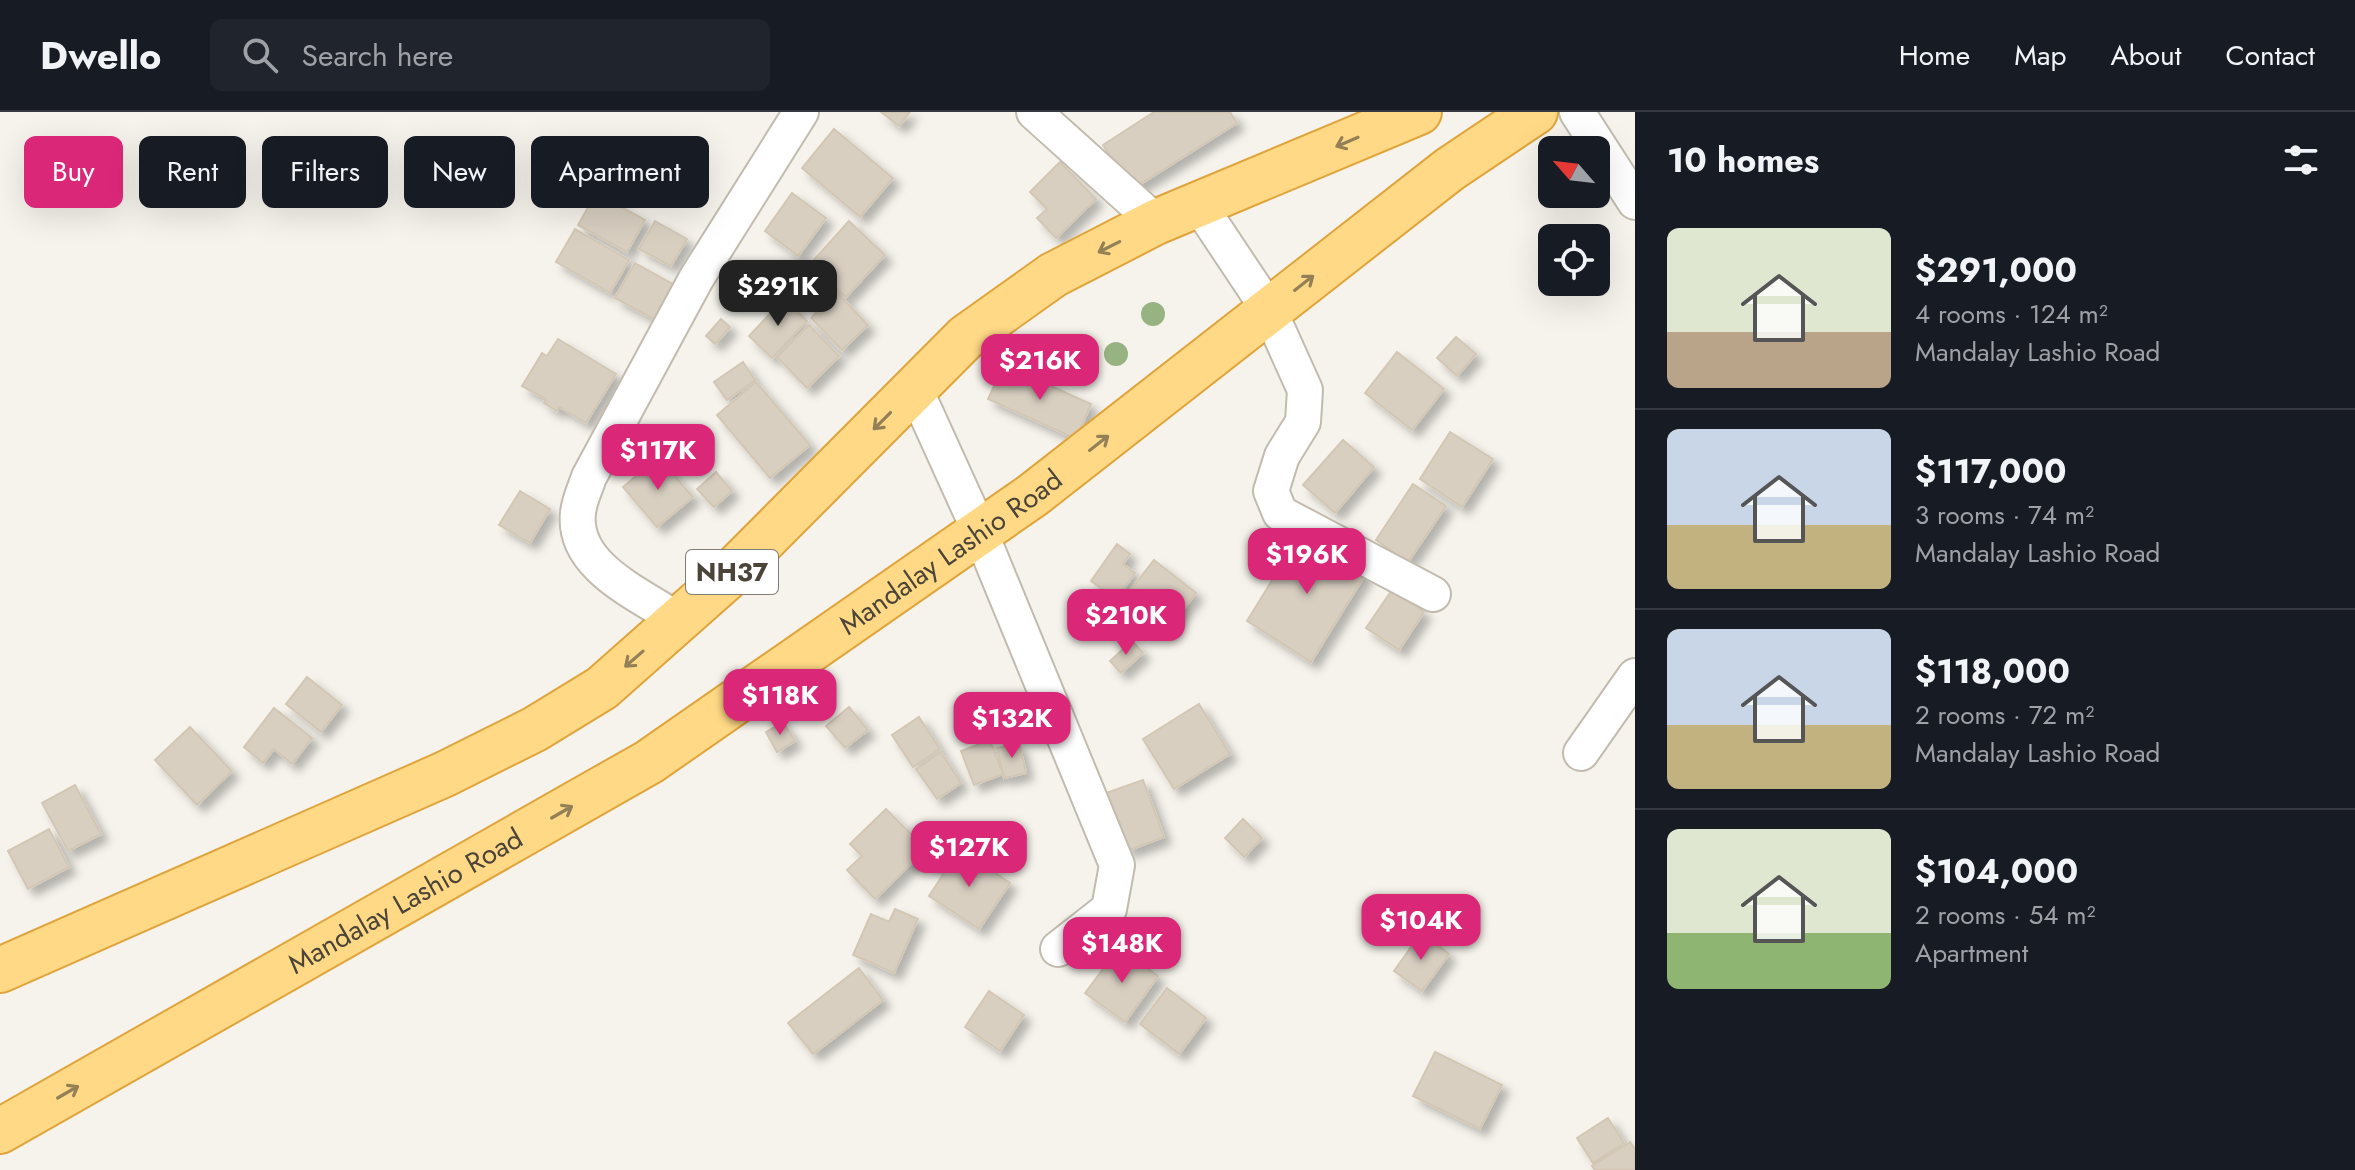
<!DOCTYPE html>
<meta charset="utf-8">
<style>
:root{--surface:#171b24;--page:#20242c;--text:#f1f3f6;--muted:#9ea1a6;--line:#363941;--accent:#db2777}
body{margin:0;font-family:Jost,sans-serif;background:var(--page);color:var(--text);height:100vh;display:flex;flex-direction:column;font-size:30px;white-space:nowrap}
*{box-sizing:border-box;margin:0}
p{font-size:26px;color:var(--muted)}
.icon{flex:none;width:44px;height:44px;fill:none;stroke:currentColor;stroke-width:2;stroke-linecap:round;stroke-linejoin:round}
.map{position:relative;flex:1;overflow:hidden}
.details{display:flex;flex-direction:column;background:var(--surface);width:720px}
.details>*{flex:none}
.top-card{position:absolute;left:24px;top:24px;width:760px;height:72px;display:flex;gap:16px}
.needle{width:52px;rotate:298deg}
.tools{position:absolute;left:1538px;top:24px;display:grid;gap:16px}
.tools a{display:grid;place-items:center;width:72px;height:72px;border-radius:12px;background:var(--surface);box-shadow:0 8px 32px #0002;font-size:40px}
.price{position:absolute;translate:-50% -68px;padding:0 18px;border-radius:16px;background:var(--accent);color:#fff;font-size:26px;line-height:52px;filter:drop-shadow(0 2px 4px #0008)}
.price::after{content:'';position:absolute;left:50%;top:48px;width:24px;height:18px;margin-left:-12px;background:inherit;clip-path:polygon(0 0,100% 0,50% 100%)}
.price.on{background:#222;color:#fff}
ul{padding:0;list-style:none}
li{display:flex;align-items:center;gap:24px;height:200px;padding:0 32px}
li+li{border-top:2px solid var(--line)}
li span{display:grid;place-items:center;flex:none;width:224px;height:160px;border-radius:12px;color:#555}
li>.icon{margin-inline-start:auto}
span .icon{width:96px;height:96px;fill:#fffc;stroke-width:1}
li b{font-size:34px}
h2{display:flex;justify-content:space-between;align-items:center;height:96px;padding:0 32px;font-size:34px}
.pill{padding:0 28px;border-radius:12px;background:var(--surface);box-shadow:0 8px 32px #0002;font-size:28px;line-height:72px}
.pill.on{background:var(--accent);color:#fff}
header{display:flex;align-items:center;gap:48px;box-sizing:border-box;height:112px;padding:0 40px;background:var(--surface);border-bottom:2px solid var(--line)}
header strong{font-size:38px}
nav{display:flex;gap:44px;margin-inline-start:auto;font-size:28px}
.search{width:560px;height:72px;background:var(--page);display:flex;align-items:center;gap:20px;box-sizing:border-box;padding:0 28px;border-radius:12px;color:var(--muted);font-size:30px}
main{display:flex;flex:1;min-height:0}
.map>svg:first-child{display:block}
.building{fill:#d8cfc1;stroke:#d3c7b4;stroke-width:2;filter:url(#shadow)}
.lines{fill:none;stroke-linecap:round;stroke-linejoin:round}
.minor-casing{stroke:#c2bbae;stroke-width:38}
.trunk-casing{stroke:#e0a43c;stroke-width:48}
.minor{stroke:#fff;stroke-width:34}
.trunk{stroke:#ffd985;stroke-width:44}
.tree{fill:#97b381}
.oneway{stroke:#938057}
.labels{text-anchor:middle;stroke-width:6;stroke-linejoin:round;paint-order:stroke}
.shield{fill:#fff;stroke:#817c74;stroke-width:2}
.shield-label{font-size:26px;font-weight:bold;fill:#4b4439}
.street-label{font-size:28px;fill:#4b4439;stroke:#fff}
</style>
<header>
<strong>Dwello</strong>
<div class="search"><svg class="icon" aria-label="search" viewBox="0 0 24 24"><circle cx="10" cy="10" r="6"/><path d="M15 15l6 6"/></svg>Search here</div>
<nav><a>Home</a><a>Map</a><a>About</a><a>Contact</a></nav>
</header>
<main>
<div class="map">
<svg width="1635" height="1058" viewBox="0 0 1635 1058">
<defs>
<filter id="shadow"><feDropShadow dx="7" dy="7" stdDeviation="4" flood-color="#0004"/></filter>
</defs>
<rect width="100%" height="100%" fill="#f6f3ec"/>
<!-- building -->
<path class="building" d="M881,0h29l-11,14z
M1154,0h76l7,11 -106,67 -28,-45z
M834,17l59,49 -33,39 -58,-49z
M1060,50l36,37 -40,39 -19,-20 10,-9 -17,-17z
M596,81l49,27 -18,32 -49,-27z
M792,81l34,25 -28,38 -33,-25z
M655,109l32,18 -16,27 -32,-17z
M849,109l36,34 -39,42 -36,-33z
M575,117l54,31 -19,33 -54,-31z
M635,151l43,24 -19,35 -44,-24z
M826,169l42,44 -26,25 -31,-32 6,-6 -11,-12z
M784,187l23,22 -35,37 -23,-22z
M721,207l9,8 -15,17 -9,-8z
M809,213l30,31 -32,32 -30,-31z
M1456,225l20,17 -19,22 -20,-18z
M558,227l58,35 -30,49 -27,-16 -2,4 -13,-8 2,-4 -24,-13 20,-33 5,3z
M1397,240l47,37 -32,41 -47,-37z
M743,250l12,18 -28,20 -13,-18z
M1004,253l87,39 -15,35 -88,-40z
M756,270l54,63 -40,33 -53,-63z
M1450,320l43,27 -31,48 -42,-28z
M1343,328l31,27 -39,46 -32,-28z
M658,345l35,40 -36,30 -34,-40z
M716,360l16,19 -18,16 -17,-18z
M1413,372l33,22 -38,56 -32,-22z
M520,379l30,18 -20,34 -31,-18z
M1303,418l65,40 -57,92 -64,-41z
M1117,432l13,10 -7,10 12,9 -19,26 -25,-18z
M1154,448l42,33 -29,37 -42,-33z
M1392,478l32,22 -25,38 -33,-22z
M1132,529l11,12 -22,20 -11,-12z
M307,565l35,28 -21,27 -35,-28z
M1199,592l31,50 -56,35 -31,-50z
M849,595l19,23 -23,18 -19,-22z
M274,596l38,30 -20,26 -18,-15 -11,14 -19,-16z
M919,605l21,32 -27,18 -21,-32z
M783,610l12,19 -18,11 -11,-20z
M190,615l42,44 -35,34 -42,-45z
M990,628l13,34 -29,11 -13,-34z
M1019,631l7,30 -22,5 -7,-30z
M941,640l20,31 -24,16 -21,-30z
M1143,668l21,57 -37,14 -21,-58z
M75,673l26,49 -33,17 -26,-48z
M886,697l40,40 -51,50 -28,-29 15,-14 -12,-12z
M1243,707l19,19 -18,19 -19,-19z
M942,712l21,10 -17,36 -22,-10z
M49,717l20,38 -41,22 -20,-38z
M960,737l50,34 -31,46 -50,-33z
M895,797l23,10 -24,54 -41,-18 18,-41 18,8z
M1421,821l28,21 -27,37 -28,-20z
M1119,836l39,28 -33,46 -40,-29z
M859,856l24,32 -70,54 -25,-31z
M1167,876l39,30 -27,36 -39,-30z
M989,879l35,24 -24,36 -35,-24z
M1435,940l67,33 -22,44 -67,-33z
M1608,1006l16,25 -31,20 -16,-25z
M1630,1030l5,7v21h-40l-3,-4z"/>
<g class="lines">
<defs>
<path id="minor" d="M1034,0l122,110
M1577,0l58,90
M1199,93l70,105 36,80 -2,32 -21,34 -11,35 9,22 153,81
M915,277l65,143 137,333 -8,44 -51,40
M678,508c-38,-26 -106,-53 -100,-107 1,-12 7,-24 11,-36l107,-198 105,-167
M1581,641l54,-77"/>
<g id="trunk">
<path d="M0,858l445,-196 90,-45 67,-41 123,-109 241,-242 87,-62 103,-53 263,-110"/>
<path id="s1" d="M0,1019l649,-369 384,-267 417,-326 85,-57"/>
</g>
</defs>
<!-- minor casing -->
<use href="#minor" class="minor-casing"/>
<!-- trunk casing -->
<use href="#trunk" class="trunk-casing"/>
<!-- minor -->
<use href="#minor" class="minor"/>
<!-- trunk -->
<use href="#trunk" class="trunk"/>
</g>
<!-- trees -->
<g class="tree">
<circle cx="1153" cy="202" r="12"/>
<circle cx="1116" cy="242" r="12"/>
</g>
<!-- one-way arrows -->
<defs><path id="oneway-shaft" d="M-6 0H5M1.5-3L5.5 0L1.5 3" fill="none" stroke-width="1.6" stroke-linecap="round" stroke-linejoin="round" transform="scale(2)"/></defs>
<g class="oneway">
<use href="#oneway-shaft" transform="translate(1347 30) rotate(157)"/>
<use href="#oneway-shaft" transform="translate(1109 135) rotate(153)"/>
<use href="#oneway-shaft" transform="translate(1304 171) rotate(-38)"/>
<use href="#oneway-shaft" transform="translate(882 309) rotate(135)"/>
<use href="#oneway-shaft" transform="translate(1099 331) rotate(-38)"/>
<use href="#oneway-shaft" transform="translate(634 547) rotate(139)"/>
<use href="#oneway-shaft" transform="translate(562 700) rotate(-30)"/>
<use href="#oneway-shaft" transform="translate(68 980) rotate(-30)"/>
</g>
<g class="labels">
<!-- shield labels -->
<rect class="shield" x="686" y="438" width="92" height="44" rx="6"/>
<g class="shield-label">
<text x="732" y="469">NH37</text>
</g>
<!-- street labels -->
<g class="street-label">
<text dy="10" stroke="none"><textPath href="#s1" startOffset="1114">Mandalay Lashio Road</textPath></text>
<text dy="10" stroke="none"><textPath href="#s1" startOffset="466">Mandalay Lashio Road</textPath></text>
</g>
</g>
</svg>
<div class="tools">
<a><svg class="needle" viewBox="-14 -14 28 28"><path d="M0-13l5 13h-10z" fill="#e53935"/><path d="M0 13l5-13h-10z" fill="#9ea1a6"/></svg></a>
<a><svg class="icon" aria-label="locate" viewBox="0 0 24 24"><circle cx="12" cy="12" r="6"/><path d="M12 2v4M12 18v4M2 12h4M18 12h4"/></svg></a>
</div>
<b class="price on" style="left:778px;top:216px">$291K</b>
<b class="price" style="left:1040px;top:290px">$216K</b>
<b class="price" style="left:658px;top:380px">$117K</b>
<b class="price" style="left:1307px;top:484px">$196K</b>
<b class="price" style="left:1126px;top:545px">$210K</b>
<b class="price" style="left:780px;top:625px">$118K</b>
<b class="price" style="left:1012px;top:648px">$132K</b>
<b class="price" style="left:969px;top:777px">$127K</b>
<b class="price" style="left:1421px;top:850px">$104K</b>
<b class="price" style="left:1122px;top:873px">$148K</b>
<div class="top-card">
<a class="pill on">Buy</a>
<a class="pill">Rent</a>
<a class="pill">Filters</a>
<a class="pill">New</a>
<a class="pill">Apartment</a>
</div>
</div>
<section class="details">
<h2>10 homes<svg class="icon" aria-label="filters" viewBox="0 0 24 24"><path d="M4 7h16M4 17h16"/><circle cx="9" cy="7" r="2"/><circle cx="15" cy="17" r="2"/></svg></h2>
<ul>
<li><span style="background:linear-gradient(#dfe7d0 65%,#b9a48a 0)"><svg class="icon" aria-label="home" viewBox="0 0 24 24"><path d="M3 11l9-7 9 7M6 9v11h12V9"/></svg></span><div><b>$291,000</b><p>4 rooms · 124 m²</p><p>Mandalay Lashio Road</p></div></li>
<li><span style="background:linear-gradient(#c9d6e8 60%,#c2b280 0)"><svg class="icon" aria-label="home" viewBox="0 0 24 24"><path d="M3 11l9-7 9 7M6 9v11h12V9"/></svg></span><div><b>$117,000</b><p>3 rooms · 74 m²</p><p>Mandalay Lashio Road</p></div></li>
<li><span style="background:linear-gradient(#c9d6e8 60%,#c2b280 0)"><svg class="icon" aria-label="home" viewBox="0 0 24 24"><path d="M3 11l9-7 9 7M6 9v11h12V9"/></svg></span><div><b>$118,000</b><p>2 rooms · 72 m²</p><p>Mandalay Lashio Road</p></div></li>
<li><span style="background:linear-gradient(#dfe7d0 65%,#8fb573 0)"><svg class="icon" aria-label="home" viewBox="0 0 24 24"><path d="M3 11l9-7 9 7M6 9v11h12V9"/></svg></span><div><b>$104,000</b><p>2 rooms · 54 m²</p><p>Apartment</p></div></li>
</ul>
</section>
</main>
